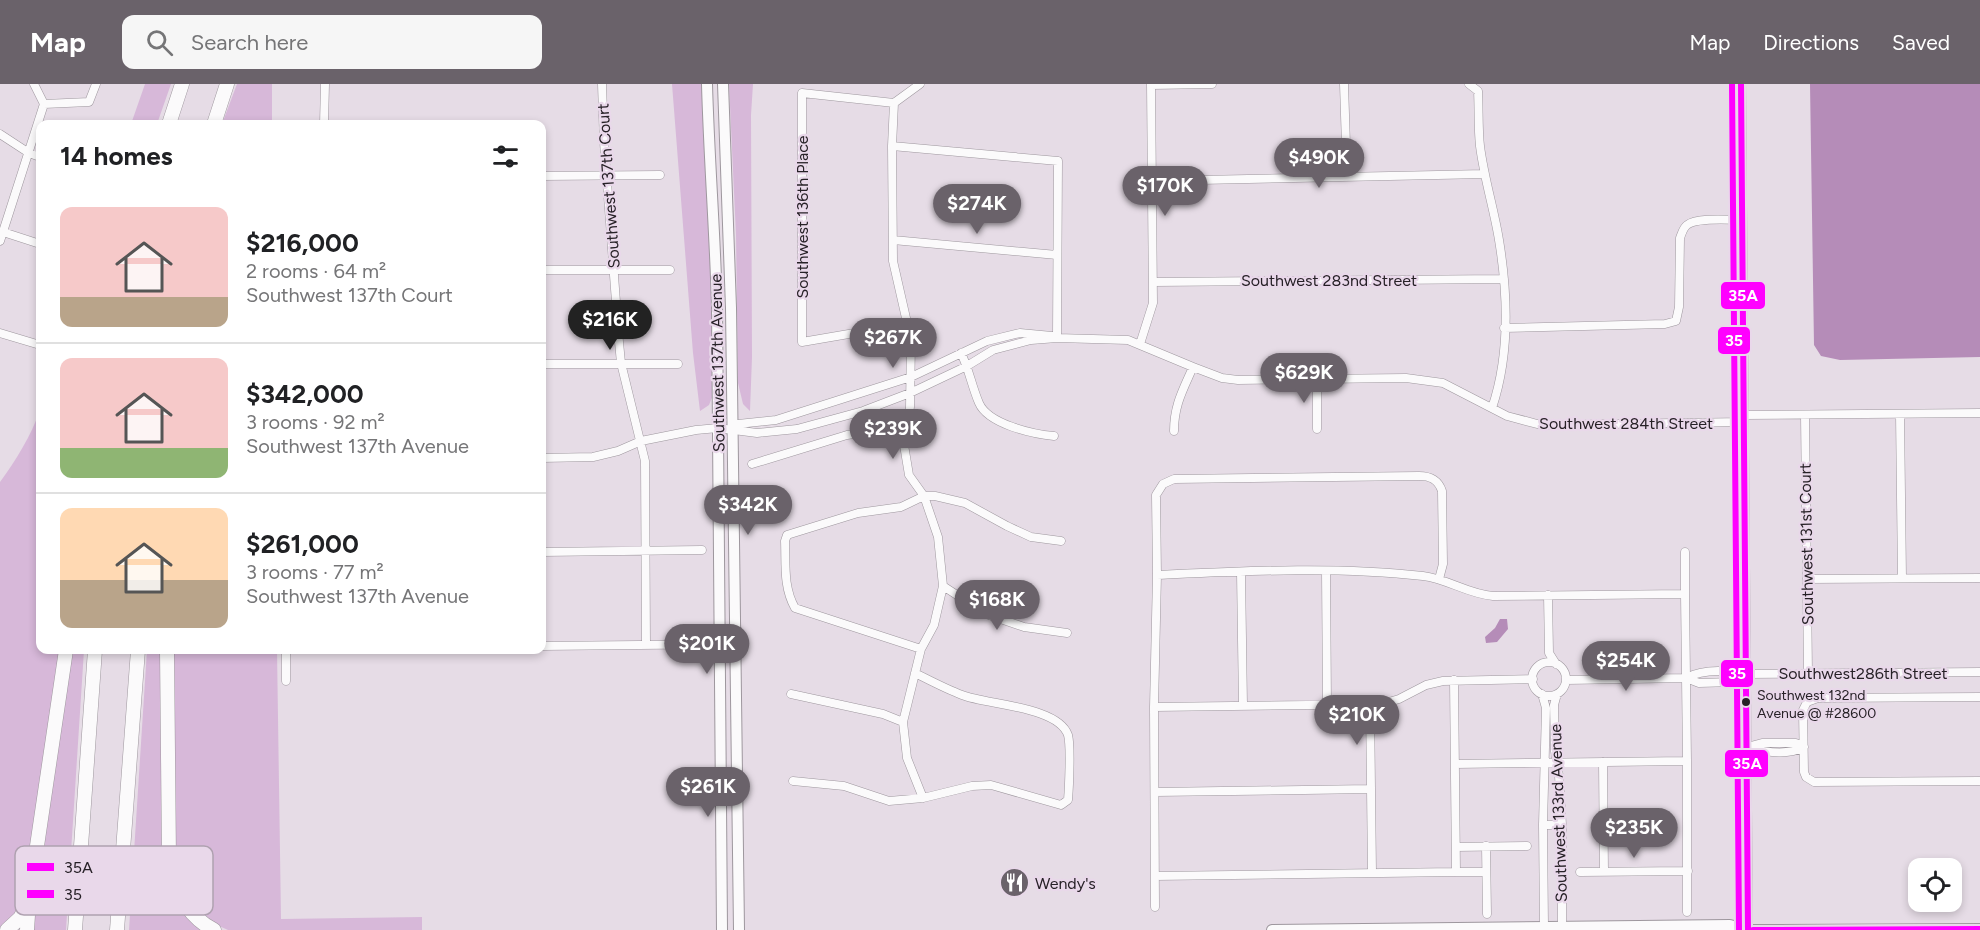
<!DOCTYPE html>
<meta charset="utf-8">
<style>
:root{--surface:#fff;--page:#f6f6f6;--text:#202124;--muted:#757577;--line:#e0e0e0;--accent:#6a626a}
body{margin:0;font-family:Figtree,sans-serif;background:var(--page);color:var(--text);height:100vh;display:flex;flex-direction:column;font-size:22px;white-space:nowrap}
*{box-sizing:border-box;margin:0}
p{font-size:20px;color:var(--muted)}
.icon{flex:none;width:33px;height:33px;fill:none;stroke:currentColor;stroke-width:2;stroke-linecap:round;stroke-linejoin:round}
.map{position:relative;flex:1;overflow:hidden}
.sheet{position:absolute;left:36px;top:36px;width:510px;height:534px;display:flex;flex-direction:column;background:var(--surface);border-radius:12px;box-shadow:0 3px 9px #0003}
.sheet>*{flex:none}
.tools{position:absolute;left:1908px;top:774px;display:grid;gap:12px}
.tools a{display:grid;place-items:center;width:54px;height:54px;border-radius:12px;background:var(--surface);box-shadow:0 3px 9px #0003;font-size:30px}
.price{position:absolute;translate:-50% -51px;padding:0 14px;border-radius:21px;background:var(--accent);color:#fff;font-size:20px;line-height:39px;filter:drop-shadow(0 2px 3px #0008)}
.price::after{content:'';position:absolute;left:50%;top:36px;width:18px;height:14px;margin-left:-9px;background:inherit;clip-path:polygon(0 0,100% 0,50% 100%)}
.price.current{background:#222;color:#fff}
ul{padding:0;list-style:none}
li{display:flex;align-items:center;gap:18px;height:150px;padding:0 24px}
li+li{border-top:2px solid var(--line)}
li span{display:grid;place-items:center;flex:none;width:168px;height:120px;border-radius:12px;color:#555}
li>.icon{margin-inline-start:auto}
span .icon{width:72px;height:72px;fill:#fffc;stroke-width:1}
li b{font-size:26px}
h2{display:flex;justify-content:space-between;align-items:center;height:72px;padding:0 24px;font-size:26px}
header{display:flex;align-items:center;gap:36px;box-sizing:border-box;height:84px;padding:0 30px;background:var(--accent);color:#fff}
header strong{font-size:28px}
nav{display:flex;gap:33px;margin-inline-start:auto;font-size:21px}
.search{width:420px;height:54px;background:var(--page);display:flex;align-items:center;gap:15px;box-sizing:border-box;padding:0 21px;border-radius:12px;color:var(--muted);font-size:22px}
.map>svg:first-child{display:block}
.green{fill:#d7b8d9}
.water{fill:#b58cb8}
.lines{fill:none;stroke-linecap:round;stroke-linejoin:round}
.minor-casing{stroke:#9e979e;stroke-width:9}
.tertiary-casing{stroke:#9e979e;stroke-width:10}
.secondary-casing{stroke:#9e979e;stroke-width:12}
.motorway-casing{stroke:#9e979e;stroke-width:15}
.minor{stroke:#fbfafb;stroke-width:8}
.tertiary{stroke:#fbfafb;stroke-width:9}
.secondary{stroke:#fbfafb;stroke-width:10}
.motorway{stroke:#fbfafb;stroke-width:14}
.bus-1-casing{stroke:#e9d8ea;stroke-width:10}
.bus-2-casing{stroke:#e9d8ea;stroke-width:10}
.bus-1{stroke:#f0f;stroke-width:6}
.bus-2{stroke:#f0f;stroke-width:6}
.bus-dot{fill:#272127;stroke:#e9d8ea;stroke-width:2}
.labels{text-anchor:middle;stroke-width:4.5;stroke-linejoin:round;paint-order:stroke}
.bus-label{font-size:14px;fill:#272127;stroke:#e9d8ea;text-anchor:start}
.street-label{font-size:16px;fill:#272127;stroke:#e9d8ea}
.poi-label{font-size:16px;fill:#272127;stroke:#e9d8ea;text-anchor:start}
.key{fill:#e9d8ea;stroke:#afa1b0;stroke-width:1.5}
.key-label{font-size:16px;fill:#272127}
.line-badge{stroke:#e9d8ea;stroke-width:2}
.badge-label{font-size:16px;text-anchor:middle;font-weight:bold;fill:#fff}
</style>
<header>
<strong>Map</strong>
<div class="search"><svg class="icon" aria-label="search" viewBox="0 0 24 24"><circle cx="10" cy="10" r="6"/><path d="M15 15l6 6"/></svg>Search here</div>
<nav><a>Map</a><a>Directions</a><a>Saved</a></nav>
</header>
<div class="map">
<svg width="1980" height="846" viewBox="0 0 1980 846">
<rect width="100%" height="100%" fill="#e6dce6"/>
<!-- green -->
<path class="green" d="M145,0h26l-14,40h-26z
M237,0h35v40h-50z
M672,0h30l10,166 1,145 -4,10 -9,6 -7,-58z
M729,0h24l-2,31 1,242 -2,54 -7,-7 -5,-21 -2,-148z
M40,326v240h22l-38,241 -9,26 -15,13v-448c16,-22 31,-46 40,-72z
M70,566h14l-18,280h-37z
M147,566h16v211l43,69h-77z
M170,566h107l4,269 141,-2v13h-194l-20,-9 -23,-23 -12,-33z"/>
<!-- water -->
<path class="water" d="M1810,0h170v273l-140,3 -19,-4 -7,-11z
M1500,535h7l1,10 -11,13 -11,1 -1,-6 10,-9z"/>
<g class="lines">
<defs>
<path id="minor" d="M34,0l10,20
M602,0l2,58 15,200 2,21 24,98 1,184
M1344,0l3,92
M1469,0l9,7c1,18 0,37 2,55 4,32 14,63 19,94 9,55 11,115 -7,168
M1151,1l61,-1
M894,19l-2,43 1,115 18,79 -1,67 -6,38 5,30 15,21 14,41 5,49 -9,39 -13,24 -18,73 4,36 16,40
M894,19l-92,-10v249l105,-18
M894,19l26,-19
M324,40l1,-40
M0,50l29,19 11,4
M892,62l166,15 -1,177
M542,92l118,-1
M1152,97l333,-7
M3,148l37,12
M893,156l164,15
M0,157l44,-137 45,-2 7,-18
M542,186h128
M1153,198l351,-3
M1504,244l161,-4 11,-3 3,-14 1,-69c2,-5 3,-10 7,-13 10,-8 42,-5 55,-5
M0,249l40,12
M1140,260l13,-41 -2,-219
M961,269c8,16 11,34 18,50 9,21 53,31 75,33
M542,280h136
M1900,330l2,164
M1744,331l236,-2
M1805,331l3,258
M732,345l6,-5 38,-4 135,-43 76,-36 33,-8 32,3
M1317,345v-51
M1174,347c0,-26 9,-41 19,-64
M542,374l51,-1 25,-6 23,-10 55,-11 22,-2 39,5 40,-4 66,-18 47,-18 57,-27 26,-16 38,-10 26,-2 71,2 65,27 29,11 16,2 168,-2 37,5 64,33 34,9 203,-3
M752,380l95,-29 61,-9
M542,468l160,-2
M1326,487l1,134
M1241,489l2,133
M1157,491c88,-4 178,-9 266,1 25,3 45,18 70,20l192,-2v-42
M1807,495l173,-1
M943,502l43,28 38,13 43,6
M1685,510l2,167
M1548,511l1,58 7,11
M542,562l193,-2
M921,565l-126,-41c-12,-21 -9,-44 -10,-67l2,-6 71,-22 43,-6 23,-11h11l30,7 42,23 24,11 30,4
M1532 595a17 17 0 1 1 34 0a17 17 0 1 1-34 0Z
M1686,594c18,-10 40,-8 60,-4l234,-2
M1454,596l2,192h30
M1566,596l120,-2 13,5 34,-1 13,-8
M286,597v-31
M791,610l92,20 20,8
M1542,610l4,14 -3,117 1,102 2,3
M1557,610l-3,11 1,46 4,25 3,49v102l-1,2
M1980,613l-162,1 -11,4 -4,8 1,62 2,5 8,5 166,-1
M1370,620l1,85
M1154,623l228,-3 17,-5 27,-14 17,-4 90,-2
M1762,659h34l8,4c-17,9 -40,5 -57,0z
M1603,678l1,110
M1455,680l232,-3v151
M793,697l51,5 45,15 34,-3 49,-12 19,-1 70,20 7,-5c1,-12 3,-54 0,-65 -10,-29 -81,-30 -106,-40 -16,-6 -31,-14 -47,-22
M1155,708l216,-3 1,84
M1543,741h19
M1486,762l1,68
M1456,763l71,-1
M1580,788l108,-1
M1155,792l301,-4
M1155,823l-1,-200 3,-132 -1,-80 7,-11 11,-5 245,-3c11,0 19,3 23,15l1,73 -4,15"/>
<path id="tertiary" d="M1741,0l7,846"/>
<path id="secondary" d="M707,0c2,74 8,148 10,223l5,623
M723,0l8,224 8,622
M1272,846l458,-5 18,5
M1753,846l227,-1"/>
<path id="motorway" d="M169,40l13,-40
M214,40l13,-40
M167,566l2,209c3,29 18,57 45,71
M7,846l13,-12 7,-13
M27,846l2,-30 37,-250
M75,846l20,-280
M117,846l21,-280"/>
</defs>
<!-- minor casing -->
<use href="#minor" class="minor-casing"/>
<!-- tertiary casing -->
<use href="#tertiary" class="tertiary-casing"/>
<!-- secondary casing -->
<use href="#secondary" class="secondary-casing"/>
<!-- motorway casing -->
<use href="#motorway" class="motorway-casing"/>
<!-- minor -->
<use href="#minor" class="minor"/>
<!-- tertiary -->
<use href="#tertiary" class="tertiary"/>
<!-- secondary -->
<use href="#secondary" class="secondary"/>
<!-- motorway -->
<use href="#motorway" class="motorway"/>
<defs>
<path id="bus-1" d="M1741,0l7,846
M1753,846l227,-1"/>
<path id="bus-2" d="M1732,0l7,846"/>
</defs>
<!-- bus-1 casing -->
<use href="#bus-1" class="bus-1-casing"/>
<!-- bus-2 casing -->
<use href="#bus-2" class="bus-2-casing"/>
<!-- bus-1 -->
<use href="#bus-1" class="bus-1"/>
<!-- bus-2 -->
<use href="#bus-2" class="bus-2"/>
</g>
<!-- icons -->
<defs>
<symbol id="restaurant-disc" viewBox="-11 -11 22 22"><circle r="9.5" fill="#6a626a" stroke="#e9d8ea"/><path d="M-5-6h1v4h1v-4h1v4h1v-4h1v5L-1.5 .5V6h-2V.5L-5-1ZM5-6V6H3V1.5H1.5Q1.5-4 5-6Z" fill="#fff"/></symbol>
</defs>
<g fill-rule="evenodd">
<use href="#restaurant-disc" x="998" y="782" width="33" height="33"/>
</g>
<!-- markers -->
<circle class="bus-dot" cx="1746" cy="618" r="5"/>
<g class="labels">
<!-- bus labels -->
<g class="bus-label">
<text x="1757" y="616">Southwest 132nd<tspan x="1757" dy="18">Avenue @ #28600</tspan></text>
</g>
<!-- street labels -->
<g class="street-label">
<text transform="translate(608 102) rotate(-94)" y="6">Southwest 137th Court</text>
<text transform="translate(802 133) rotate(-90)" y="6">Southwest 136th Place</text>
<text x="1329" y="202">Southwest 283nd Street</text>
<text transform="translate(717 279) rotate(-91)" y="6">Southwest 137th Avenue</text>
<text x="1626" y="345">Southwest 284th Street</text>
<text transform="translate(1806 460) rotate(-91)" y="6">Southwest 131st Court</text>
<text x="1863" y="595">Southwest286th Street</text>
<text transform="translate(1558 729) rotate(-92)" y="6">Southwest 133rd Avenue</text>
</g>
<!-- poi labels -->
<g class="poi-label">
<text x="1035" y="805">Wendy's</text>
</g>
</g>
<!-- legend -->
<rect x="15" y="762" width="198" height="69" rx="9" class="key"/>
<rect x="27" y="779" width="27" height="8" fill="#f0f"/>
<rect x="27" y="806" width="27" height="8" fill="#f0f"/>
<g class="key-label">
<text x="64" y="789">35A</text>
<text x="64" y="816">35</text>
</g>
<g class="line-badge">
<rect x="1720" y="197" width="46" height="29" rx="6" fill="#f0f"/>
<rect x="1717" y="242" width="34" height="29" rx="6" fill="#f0f"/>
<rect x="1720" y="575" width="34" height="29" rx="6" fill="#f0f"/>
<rect x="1724" y="665" width="45" height="29" rx="6" fill="#f0f"/>
</g>
<g class="badge-label">
<text x="1743" y="217">35A</text>
<text x="1734" y="262">35</text>
<text x="1737" y="595">35</text>
<text x="1747" y="685">35A</text>
</g>
</svg>
<div class="tools">
<a><svg class="icon" aria-label="locate" viewBox="0 0 24 24"><circle cx="12" cy="12" r="6"/><path d="M12 2v4M12 18v4M2 12h4M18 12h4"/></svg></a>
</div>
<b class="price" style="left:1319px;top:105px">$490K</b>
<b class="price" style="left:1165px;top:133px">$170K</b>
<b class="price" style="left:977px;top:151px">$274K</b>
<b class="price current" style="left:610px;top:267px">$216K</b>
<b class="price" style="left:893px;top:285px">$267K</b>
<b class="price" style="left:1304px;top:320px">$629K</b>
<b class="price" style="left:893px;top:376px">$239K</b>
<b class="price" style="left:748px;top:452px">$342K</b>
<b class="price" style="left:997px;top:547px">$168K</b>
<b class="price" style="left:707px;top:591px">$201K</b>
<b class="price" style="left:1626px;top:608px">$254K</b>
<b class="price" style="left:1357px;top:662px">$210K</b>
<b class="price" style="left:708px;top:734px">$261K</b>
<b class="price" style="left:1634px;top:775px">$235K</b>
<section class="sheet">
<h2>14 homes<svg class="icon" aria-label="filters" viewBox="0 0 24 24"><path d="M4 7h16M4 17h16"/><circle cx="9" cy="7" r="2"/><circle cx="15" cy="17" r="2"/></svg></h2>
<ul>
<li><span style="background:linear-gradient(#f6c9c9 75%,#b9a48a 0)"><svg class="icon" aria-label="home" viewBox="0 0 24 24"><path d="M3 11l9-7 9 7M6 9v11h12V9"/></svg></span><div><b>$216,000</b><p>2 rooms · 64 m²</p><p>Southwest 137th Court</p></div></li>
<li><span style="background:linear-gradient(#f6c9c9 75%,#8fb573 0)"><svg class="icon" aria-label="home" viewBox="0 0 24 24"><path d="M3 11l9-7 9 7M6 9v11h12V9"/></svg></span><div><b>$342,000</b><p>3 rooms · 92 m²</p><p>Southwest 137th Avenue</p></div></li>
<li><span style="background:linear-gradient(#ffd9b3 60%,#b9a48a 0)"><svg class="icon" aria-label="home" viewBox="0 0 24 24"><path d="M3 11l9-7 9 7M6 9v11h12V9"/></svg></span><div><b>$261,000</b><p>3 rooms · 77 m²</p><p>Southwest 137th Avenue</p></div></li>
</ul>
</section>
</div>
